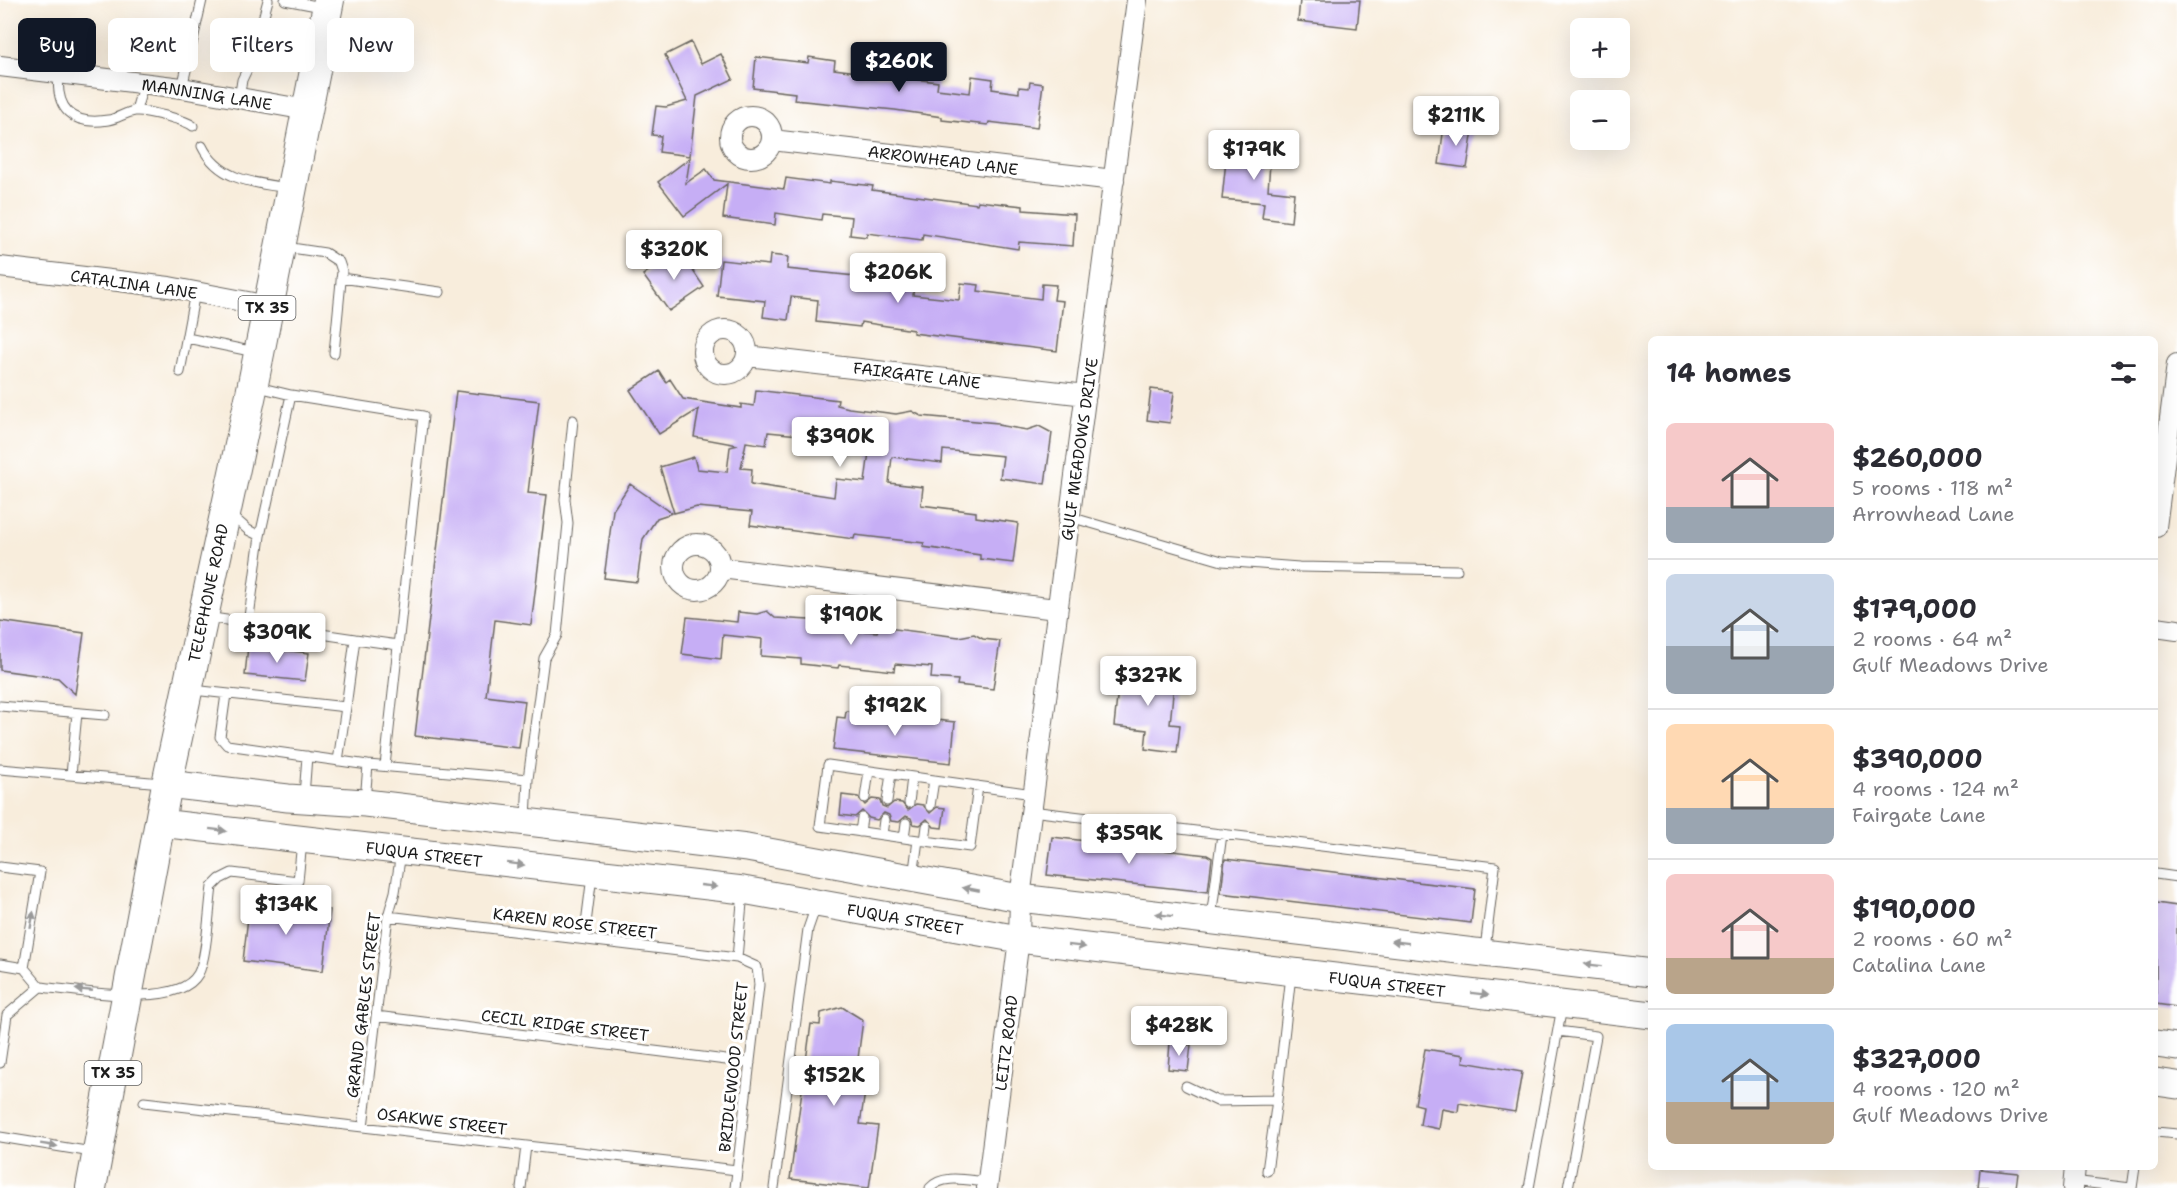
<!DOCTYPE html>
<meta charset="utf-8">
<style>
:root{--surface:#fff;--page:#f7f7f7;--text:#2b2b33;--muted:#7c7c81;--line:#e1e1e2;--accent:#111827}
body{margin:0;font-family:"Shantell Sans",sans-serif;background:var(--page);color:var(--text);height:100vh;display:flex;flex-direction:column;font-size:22px;white-space:nowrap}
*{box-sizing:border-box;margin:0}
p{font-size:20px;color:var(--muted)}
.icon{flex:none;width:33px;height:33px;fill:none;stroke:currentColor;stroke-width:2;stroke-linecap:round;stroke-linejoin:round}
.map{position:relative;flex:1;overflow:hidden}
.sheet{position:absolute;left:1648px;top:336px;width:510px;height:834px;display:flex;flex-direction:column;background:var(--surface);border-radius:9px;box-shadow:0 6px 24px #0002}
.sheet>*{flex:none}
.guide{position:absolute;left:18px;top:18px;width:570px;height:54px;display:flex;gap:12px}
.buttons{position:absolute;left:1570px;top:18px;display:grid;gap:12px}
.buttons a{display:grid;place-items:center;width:60px;height:60px;border-radius:9px;background:var(--surface);box-shadow:0 6px 24px #0002;font-size:30px}
.price{position:absolute;translate:-50% -51px;padding:0 14px;border-radius:6px;background:#fff;color:#222;font-size:20px;line-height:39px;filter:drop-shadow(0 2px 3px #0008)}
.price::after{content:'';position:absolute;left:50%;top:36px;width:18px;height:14px;margin-left:-9px;background:inherit;clip-path:polygon(0 0,100% 0,50% 100%)}
.price.current{background:var(--accent);color:#fff}
ul{padding:0;list-style:none}
li{display:flex;align-items:center;gap:18px;height:150px;padding:0 18px}
li+li{border-top:2px solid var(--line)}
li span{display:grid;place-items:center;flex:none;width:168px;height:120px;border-radius:9px;color:#555}
li>.icon{margin-inline-start:auto}
span .icon{width:72px;height:72px;fill:#fffc;stroke-width:1}
li b{font-size:26px}
h2{display:flex;justify-content:space-between;align-items:center;height:72px;padding:0 18px;font-size:26px}
.tag{padding:0 21px;border-radius:9px;background:var(--surface);box-shadow:0 6px 24px #0002;font-size:21px;line-height:54px}
.tag.current{background:var(--accent);color:#fff}
.map>svg:first-child{display:block}
.building{fill:#c6aef5;fill-rule:evenodd}
.lines{fill:none;stroke-linecap:round;stroke-linejoin:round}
.lane-casing{stroke:#69655f;stroke-width:11}
.street-casing{stroke:#69655f;stroke-width:22}
.secondary-casing{stroke:#69655f;stroke-width:29}
.primary-casing{stroke:#69655f;stroke-width:32}
.lane{stroke:#fff;stroke-width:9}
.street{stroke:#fff;stroke-width:20}
.secondary{stroke:#fff;stroke-width:27}
.primary{stroke:#fff;stroke-width:30}
.oneway{fill:#999}
.labels{text-anchor:middle;stroke-width:6;stroke-linejoin:round;paint-order:stroke}
.shield{fill:#fff;stroke:#606060;stroke-width:1.5}
.shield-label{font-size:15px;font-weight:bold;fill:#1c1c1c}
.street-label{font-size:16px;fill:#1c1c1c;stroke:#fff}
</style>
<div class="map">
<svg width="2177" height="1188" viewBox="0 0 2177 1188">
<rect width="100%" height="100%" fill="#fff"/>
<filter id="ink" filterUnits="userSpaceOnUse"><feTurbulence type="fractalNoise" baseFrequency=".0167" numOctaves="2"/><feDisplacementMap in="SourceGraphic" scale="12" xChannelSelector="R" yChannelSelector="G"/><feConvolveMatrix kernelMatrix="1 2 1 2 8 2 1 2 1" color-interpolation-filters="sRGB"/></filter>
<filter id="wash" filterUnits="userSpaceOnUse"><feTurbulence type="fractalNoise" baseFrequency=".008" numOctaves="4" result="noise"/><feDisplacementMap in="SourceGraphic" scale="24" xChannelSelector="R" yChannelSelector="G"/><feGaussianBlur stdDeviation="1.35" result="paint"/><feColorMatrix in="noise" values="0 0 0 0 0 0 0 0 0 0 0 0 0 0 0 0 0 1.4 0 .05"/><feComposite in="paint" operator="in"/></filter>
<g filter="url(#wash)">
<rect width="100%" height="100%" fill="#f8eddc"/>
<g id="blocks">
<!-- building -->
<path class="building" d="M1300,0h60l-3,28 -59,-7z
M691,42l10,22 20,-10 12,25 -36,17 -7,60 -31,-4 2,-16 -9,-1 4,-29 10,1 21,-6 -22,-46z
M756,57l52,6 1,-6 26,4 -1,8 104,13 -1,7 33,4 2,-17 21,3 -1,10 27,4v-6l10,1 1,-6 13,2 -6,44 -48,-6 -1,3 -46,-5v-3l-47,-7 -101,-10 1,-7 -42,-5z
M1444,126l29,4 -6,38 -28,-4z
M1228,141l37,4 -2,18 7,1 -2,26 26,3 -3,29 -29,-4 2,-15 -42,-4z
M690,158l-4,25 20,-14 8,11 70,9 2,-11 44,6v-3l43,5 -1,4 105,14 1,-3 45,5v4l52,4 -2,32 -54,-4 -1,7 -95,-15 -1,6 -55,-7v4l-17,-2 2,-18 -30,-3 -1,6 -45,-7 -1,12 -52,-7 4,-34 -43,32 -26,-34z
M679,250l25,37 -35,24 -26,-36z
M770,255l18,2 -1,12 127,13 -1,13 46,5 2,-17 18,2 -1,6 63,8 1,-15 14,1 -2,15 9,1 -6,50 -144,-18v-3l-52,-8 -1,5 -44,-5 2,-22 -27,-3 -3,23 -25,-3 2,-16 -48,-5 4,-36 48,5z
M659,371l7,11 4,-3 13,20 58,9v-4l13,2 2,-16 82,10 -1,5 12,3 47,6 16,-3 9,5 77,7v2l29,5 12,-4 13,7 -7,51 -45,-6 3,-22 -60,-6 -1,13 -50,-6 -3,26 34,4 -2,18 55,7v5l42,6 -5,40 -33,-4v-4l-57,-8 1,-4 -69,-8 -1,4 -104,-14 2,-13 -55,-5 -23,6 -14,-46 34,-10 3,12 30,3 3,-25 8,-2 -44,-8 5,-28 -40,25 -29,-44zM768,432l52,5v10l49,5 -4,30 -29,-3 -2,18 -83,-13 1,-15 -11,-1 5,-26 20,3z
M1151,389l23,3 -4,31 -23,-3z
M456,391l83,10 -11,92 19,2 -16,130 -36,-5 -9,76 39,5 -6,47 -104,-12z
M630,484l42,29 -15,5 -14,21 -6,43 -33,-4 9,-68z
M767,611l8,7 68,4v7l34,3 2,-5 80,10 15,-3 9,5 17,2 -7,48 -36,-4 1,-5 -27,-2 1,-11 -37,-3 -1,7 -55,-6 -1,3 -37,-4v-5l-40,-3 1,-17 -39,-4 -2,24 -39,-5 5,-37 50,5 1,-10 19,2z
M0,621l84,12 -9,61 -17,-16 -58,-8z
M248,646l61,7 -4,28 -60,-6z
M1123,668l52,6 -5,50 10,1 -3,28 -32,-4 2,-19 -33,-4 5,-47z
M846,711l109,11 -4,41 -118,-13 4,-33 8,1z
M842,795l16,2 7,8 7,-6 8,1 2,6 5,2 7,-6 8,1 6,7 8,-6 7,1 7,8 7,-6 8,1 -3,20 -8,-1 -7,-8 -7,6 -7,-1 -2,-6 -5,-2 -7,6 -8,-1 -2,-6 -5,-2 -7,7 -8,-2 -7,-7 -7,6 -15,-2z
M1052,837l155,18 5,3 -4,34 -161,-17z
M1225,859l250,30 -4,34 -250,-30z
M250,900l80,10 -7,61 -80,-10z
M2156,903l21,3v101l-21,-3z
M842,1007l21,13 -7,54h5l-1,9 6,3 -6,38 18,2 -9,62 -79,-9 21,-155 9,1 1,-12z
M1170,1042l21,3 -3,26 -20,-2z
M1425,1049l39,6 -1,7 59,10 -7,40 -56,-9 -1,9 -16,-3 -3,20 -19,-4 3,-19 -8,-2z
M1980,1169l38,4 -2,15h-38z"/>
</g>
</g>
<g filter="url(#ink)">
<use href="#blocks" fill-opacity="0" stroke="#69655f" stroke-width="1.5"/>
<g class="lines">
<defs>
<path id="lane" d="M285,0l37,7
M59,73c-4,35 12,53 49,47 9,-1 18,-8 27,-9 10,-1 51,9 58,15
M182,88l20,-88
M239,99l3,-19 11,-23 15,-57
M136,110l8,-27
M202,146c17,35 53,37 87,42
M285,247l40,6 14,9 3,9 -8,82
M341,278l99,14
M187,338l68,14
M180,372l15,-80
M291,395l132,21 -38,350
M230,514l18,16 12,6
M1070,517l152,44 77,6 158,3
M248,624l12,-88 31,-141 -33,-8
M355,639l43,6
M193,690l153,17 9,-68 -149,-22
M226,694l-6,43 7,8 141,20 160,14 -2,40
M0,706l105,9
M338,761l8,-54
M0,769l162,14
M71,775l6,-62
M528,779l16,-121 13,-23 11,-112 -3,-24 8,-79
M304,796l3,-40
M865,798l4,-27
M365,801l3,-36
M887,801l4,-27
M909,803l3,-26
M930,806l4,-26
M1031,811l464,56 -10,82
M860,832l2,-14
M882,835l2,-15
M904,838l2,-15
M918,840l52,7 8,-61
M925,841l2,-15
M0,867l40,5 -16,96
M2156,874l21,3
M913,877l5,-37 -98,-14 8,-61 205,29
M388,916l349,42 20,9 2,18 -24,203
M1211,918l11,-84
M584,939l8,-63
M737,958l6,-66
M0,964l24,4 16,19c37,3 138,23 158,-13 9,-15 11,-67 14,-87l8,-8 12,-6 66,8 4,-39
M376,1016l374,47
M1558,1031l38,5 -28,152
M0,1063l7,-48 33,-28
M1186,1086l31,15 60,-1 14,-125
M144,1102l593,68
M363,1127l25,-211 7,-24 6,-39
M2156,1132l21,2
M0,1137l92,15
M1267,1171l10,-71
M2073,1181l58,7
M521,1188l5,-42
M774,1188l34,-259 8,-23
M930,1188c13,-15 40,-7 58,-6
M1529,1188l33,-181
M2132,1188l3,-21"/>
<path id="street" d="M0,66l182,22 125,22
M730 137a21 21 0 1 1 42 0a21 21 0 1 1-42 0Z
M772,140l342,40
M0,267l169,20 99,19
M703 352a22 22 0 1 1 44 0a22 22 0 1 1-44 0Z
M747,356l339,39
M2156,527l21,-163
M674 567a23 23 0 1 1 46 0a23 23 0 1 1-46 0Z
M721,568l335,41
M2156,627l21,3
M987,1188l32,-249 1,-41 117,-898
M2073,1188l2,-21"/>
<path id="secondary" d="M167,784l121,14 77,5 382,45 273,50 632,75
M160,823l583,67 276,49 633,76
M2156,1044l21,3
M2156,1082l21,3"/>
<path id="primary" d="M91,1188l76,-404 84,-390 78,-394"/>
</defs>
<!-- lane casing -->
<use href="#lane" class="lane-casing"/>
<!-- street casing -->
<use href="#street" class="street-casing"/>
<!-- secondary casing -->
<use href="#secondary" class="secondary-casing"/>
<!-- primary casing -->
<use href="#primary" class="primary-casing"/>
<!-- lane -->
<use href="#lane" class="lane"/>
<!-- street -->
<use href="#street" class="street"/>
<!-- secondary -->
<use href="#secondary" class="secondary"/>
<!-- primary -->
<use href="#primary" class="primary"/>
</g>
<!-- one-way arrows -->
<defs><path id="oneway-solid" d="M-6-.8H1V-3.2L6.5 0L1 3.2V.8H-6Z" transform="scale(1.5)"/></defs>
<g class="oneway">
<use href="#oneway-solid" transform="translate(218 830) rotate(7)"/>
<use href="#oneway-solid" transform="translate(516 864) rotate(7)"/>
<use href="#oneway-solid" transform="translate(709 886) rotate(6)"/>
<use href="#oneway-solid" transform="translate(971 889) rotate(-169)"/>
<use href="#oneway-solid" transform="translate(1164 915) rotate(-173)"/>
<use href="#oneway-solid" transform="translate(32 920) rotate(-80)"/>
<use href="#oneway-solid" transform="translate(1400 942) rotate(-173)"/>
<use href="#oneway-solid" transform="translate(1077 946) rotate(7)"/>
<use href="#oneway-solid" transform="translate(1593 965) rotate(-173)"/>
<use href="#oneway-solid" transform="translate(84 990) rotate(-175)"/>
<use href="#oneway-solid" transform="translate(1480 994) rotate(7)"/>
<use href="#oneway-solid" transform="translate(49 1145) rotate(9)"/>
</g>
</g>
<g class="labels">
<!-- shield labels -->
<g class="shield">
<rect x="238.5" y="296" width="57" height="24" rx="4.5"/>
<rect x="84.5" y="1061" width="57" height="24" rx="4.5"/>
</g>
<g class="shield-label">
<text x="267" y="313">TX 35</text>
<text x="113" y="1078">TX 35</text>
</g>
<!-- street labels -->
<g class="street-label">
<text transform="translate(207 94) rotate(9)" y="6">MANNING LANE</text>
<text transform="translate(943 160) rotate(7)" y="6">ARROWHEAD LANE</text>
<text transform="translate(134 284) rotate(8)" y="6">CATALINA LANE</text>
<text transform="translate(917 375) rotate(7)" y="6">FAIRGATE LANE</text>
<text transform="translate(1079 449) rotate(-82)" y="6">GULF MEADOWS DRIVE</text>
<text transform="translate(208 593) rotate(-78)" y="6">TELEPHONE ROAD</text>
<text transform="translate(424 854) rotate(7)" y="6">FUQUA STREET</text>
<text transform="translate(905 919) rotate(10)" y="6">FUQUA STREET</text>
<text transform="translate(575 923) rotate(7)" y="6">KAREN ROSE STREET</text>
<text transform="translate(1387 984) rotate(7)" y="6">FUQUA STREET</text>
<text transform="translate(363 1005) rotate(-83)" y="6">GRAND GABLES STREET</text>
<text transform="translate(565 1025) rotate(7)" y="6">CECIL RIDGE STREET</text>
<text transform="translate(1006 1043) rotate(-83)" y="6">LEITZ ROAD</text>
<text transform="translate(733 1067) rotate(-84)" y="6">BRIDLEWOOD STREET</text>
<text transform="translate(442 1121) rotate(7)" y="6">OSAKWE STREET</text>
</g>
</g>
</svg>
<div class="buttons">
<a>+</a>
<a>−</a>
</div>
<b class="price current" style="left:899px;top:93px">$260K</b>
<b class="price" style="left:1456px;top:147px">$211K</b>
<b class="price" style="left:1254px;top:181px">$179K</b>
<b class="price" style="left:674px;top:281px">$320K</b>
<b class="price" style="left:898px;top:304px">$206K</b>
<b class="price" style="left:840px;top:468px">$390K</b>
<b class="price" style="left:851px;top:646px">$190K</b>
<b class="price" style="left:277px;top:664px">$309K</b>
<b class="price" style="left:1148px;top:707px">$327K</b>
<b class="price" style="left:895px;top:737px">$192K</b>
<b class="price" style="left:1129px;top:865px">$359K</b>
<b class="price" style="left:286px;top:936px">$134K</b>
<b class="price" style="left:1179px;top:1057px">$428K</b>
<b class="price" style="left:834px;top:1107px">$152K</b>
<div class="guide">
<a class="tag current">Buy</a>
<a class="tag">Rent</a>
<a class="tag">Filters</a>
<a class="tag">New</a>
</div>
<section class="sheet">
<h2>14 homes<svg class="icon" aria-label="filters" viewBox="0 0 24 24"><path d="M4 7h16M4 17h16"/><circle cx="9" cy="7" r="2"/><circle cx="15" cy="17" r="2"/></svg></h2>
<ul>
<li><span style="background:linear-gradient(#f6c9c9 70%,#9aa5b1 0)"><svg class="icon" aria-label="home" viewBox="0 0 24 24"><path d="M3 11l9-7 9 7M6 9v11h12V9"/></svg></span><div><b>$260,000</b><p>5 rooms · 118 m²</p><p>Arrowhead Lane</p></div></li>
<li><span style="background:linear-gradient(#c9d6e8 60%,#9aa5b1 0)"><svg class="icon" aria-label="home" viewBox="0 0 24 24"><path d="M3 11l9-7 9 7M6 9v11h12V9"/></svg></span><div><b>$179,000</b><p>2 rooms · 64 m²</p><p>Gulf Meadows Drive</p></div></li>
<li><span style="background:linear-gradient(#ffd9b3 70%,#9aa5b1 0)"><svg class="icon" aria-label="home" viewBox="0 0 24 24"><path d="M3 11l9-7 9 7M6 9v11h12V9"/></svg></span><div><b>$390,000</b><p>4 rooms · 124 m²</p><p>Fairgate Lane</p></div></li>
<li><span style="background:linear-gradient(#f6c9c9 70%,#b9a48a 0)"><svg class="icon" aria-label="home" viewBox="0 0 24 24"><path d="M3 11l9-7 9 7M6 9v11h12V9"/></svg></span><div><b>$190,000</b><p>2 rooms · 60 m²</p><p>Catalina Lane</p></div></li>
<li><span style="background:linear-gradient(#a9c7e8 65%,#b9a48a 0)"><svg class="icon" aria-label="home" viewBox="0 0 24 24"><path d="M3 11l9-7 9 7M6 9v11h12V9"/></svg></span><div><b>$327,000</b><p>4 rooms · 120 m²</p><p>Gulf Meadows Drive</p></div></li>
</ul>
</section>
</div>
